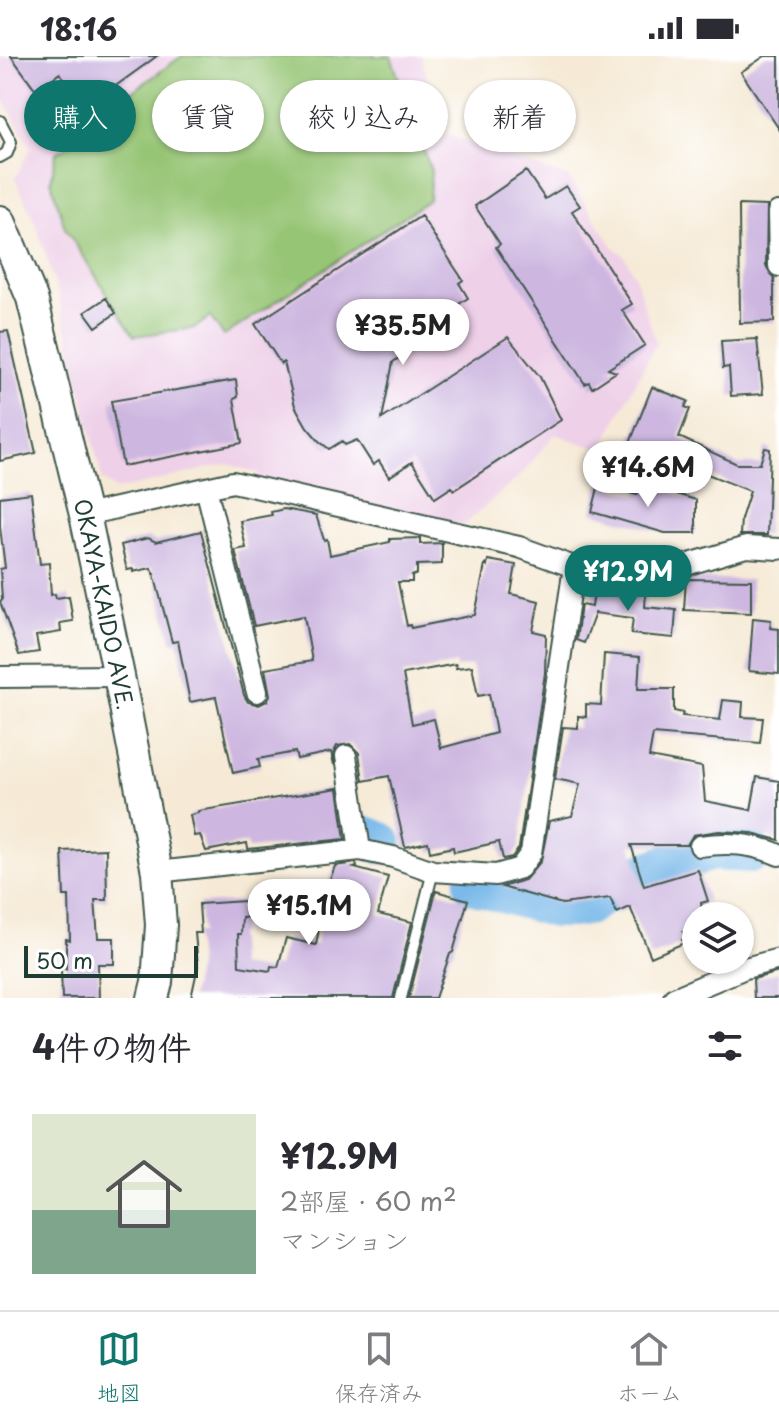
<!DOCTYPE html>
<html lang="ja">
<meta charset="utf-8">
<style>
:root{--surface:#fff;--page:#f2f2f3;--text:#2b2b33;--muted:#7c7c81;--line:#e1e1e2;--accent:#0f766e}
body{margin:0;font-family:"Playpen Sans","Klee One",sans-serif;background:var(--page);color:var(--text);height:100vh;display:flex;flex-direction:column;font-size:30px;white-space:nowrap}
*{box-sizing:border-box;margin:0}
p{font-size:26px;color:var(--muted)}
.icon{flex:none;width:44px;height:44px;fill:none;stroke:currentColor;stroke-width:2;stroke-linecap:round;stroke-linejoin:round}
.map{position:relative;height:942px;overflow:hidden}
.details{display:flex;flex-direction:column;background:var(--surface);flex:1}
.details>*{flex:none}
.hud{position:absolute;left:24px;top:24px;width:732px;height:72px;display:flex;gap:16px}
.tools{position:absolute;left:682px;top:846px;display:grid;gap:16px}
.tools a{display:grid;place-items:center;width:72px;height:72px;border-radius:50%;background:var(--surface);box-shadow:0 2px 6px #0004;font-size:40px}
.scale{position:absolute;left:24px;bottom:20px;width:174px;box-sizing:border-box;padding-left:8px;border:4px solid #1f3d34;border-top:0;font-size:22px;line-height:28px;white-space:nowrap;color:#1f3d34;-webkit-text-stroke:6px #fff;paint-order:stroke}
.price{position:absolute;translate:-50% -68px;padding:0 18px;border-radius:28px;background:#fff;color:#222;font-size:26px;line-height:52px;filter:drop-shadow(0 2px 4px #0008)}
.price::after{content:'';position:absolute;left:50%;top:48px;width:24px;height:18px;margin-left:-12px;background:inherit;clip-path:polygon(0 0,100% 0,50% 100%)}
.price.on{background:var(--accent);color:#fff}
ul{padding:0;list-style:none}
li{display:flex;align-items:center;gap:24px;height:200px;padding:0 32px}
li span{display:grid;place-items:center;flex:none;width:224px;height:160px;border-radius:0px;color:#555}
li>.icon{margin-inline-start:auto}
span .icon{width:96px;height:96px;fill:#fffc;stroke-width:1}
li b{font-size:34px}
h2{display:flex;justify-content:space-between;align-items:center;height:96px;padding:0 32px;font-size:34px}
.chip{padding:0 28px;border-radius:36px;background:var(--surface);box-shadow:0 2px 6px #0004;font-size:28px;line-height:72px}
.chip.on{background:var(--accent);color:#fff}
.status{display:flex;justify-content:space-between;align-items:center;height:56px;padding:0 40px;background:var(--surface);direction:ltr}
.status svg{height:22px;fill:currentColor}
.tabs{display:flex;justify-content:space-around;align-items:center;height:112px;border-top:2px solid var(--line);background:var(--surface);font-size:22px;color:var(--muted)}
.tabs a{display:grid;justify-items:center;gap:4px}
.tabs .on{color:var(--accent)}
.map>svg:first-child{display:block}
.built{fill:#eed0e8}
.garden{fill:#96c574;stroke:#5a8154;stroke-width:2}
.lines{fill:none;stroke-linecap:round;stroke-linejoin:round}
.river{stroke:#72b5e8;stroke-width:42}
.building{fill:#cdb7e0;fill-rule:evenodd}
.service-casing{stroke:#3f574c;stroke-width:14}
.minor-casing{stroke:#3f574c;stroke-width:24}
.primary-casing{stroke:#3f574c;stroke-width:34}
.service{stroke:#fff;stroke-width:10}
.minor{stroke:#fff;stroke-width:20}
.primary{stroke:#fff;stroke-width:30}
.labels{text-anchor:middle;stroke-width:6;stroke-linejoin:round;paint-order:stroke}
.street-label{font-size:22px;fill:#1f3d34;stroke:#fff}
</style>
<div class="status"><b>18:16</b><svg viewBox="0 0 49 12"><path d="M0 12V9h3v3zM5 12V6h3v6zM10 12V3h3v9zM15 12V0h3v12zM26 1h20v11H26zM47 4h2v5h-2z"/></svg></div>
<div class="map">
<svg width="779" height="942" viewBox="0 0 779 942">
<rect width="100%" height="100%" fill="#fff"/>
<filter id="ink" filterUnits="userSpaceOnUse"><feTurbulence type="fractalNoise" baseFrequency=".0125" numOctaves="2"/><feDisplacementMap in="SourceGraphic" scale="16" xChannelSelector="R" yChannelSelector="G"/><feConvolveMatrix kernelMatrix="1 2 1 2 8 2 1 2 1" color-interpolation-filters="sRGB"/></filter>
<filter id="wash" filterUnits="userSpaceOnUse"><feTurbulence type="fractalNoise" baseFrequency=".006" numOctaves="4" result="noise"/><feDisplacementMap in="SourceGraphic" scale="32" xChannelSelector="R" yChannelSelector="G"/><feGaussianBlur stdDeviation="1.8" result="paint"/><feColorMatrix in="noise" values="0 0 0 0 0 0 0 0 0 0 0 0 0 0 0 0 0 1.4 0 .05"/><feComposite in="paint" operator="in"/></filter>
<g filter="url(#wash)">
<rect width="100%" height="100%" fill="#f6ead6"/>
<!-- built -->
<path class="built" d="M0,0h421l23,78 125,44 45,70 10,7 11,21 21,67 -55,107 -46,-16 -32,39 -60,53 -205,-47v-6l-31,-9 -110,26 -15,-10 -44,-187 -22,-69 -21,-46 16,-30 -31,-55z"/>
<!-- garden -->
<path class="garden" d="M182,0h209l40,115 -2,29 -205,136 -14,-19 -15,11 -61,8 -69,-108 -14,-47 5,-28 43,-24 -6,-9z"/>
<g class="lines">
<!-- river -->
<path class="river" d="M366,781l15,6
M475,828l80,23h17l14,-2 39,-25 86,-30 40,2"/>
</g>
<g id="blocks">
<!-- building -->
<path class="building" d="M11,0h146l-72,52 -25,-35 -24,17z
M765,0h14v73l-38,-57z
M526,115l19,28 21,-13 14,20 -8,5 60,93 -10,6 23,35 -37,24 8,3 -24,16 -3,-6 -4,2 -89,-137 4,-3 -25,-38z
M739,149l28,1 -1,60 8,12v44l-34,1z
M421,160l42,64 -4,3 9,15 -61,40 7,10 -21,14 -11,57 126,-82 32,40 21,43 -107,70 -2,-3 -17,11 -23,-36 -23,15 -10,-16 -6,4 -16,-25 -12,5 -3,-4 -13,8 -10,-8 -12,-14 -12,-21 -11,-44 -3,2 -26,-40z
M106,242l10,15 -20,14 -11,-15z
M8,275l28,122 -36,8v-129z
M757,283l6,55 -32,2 -2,-29 -6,1 -2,-27z
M236,324l2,17 -4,2 8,44 -119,23 -12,-65z
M652,331l36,14 -3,6 5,2 -11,28 58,27h23l5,-16 5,1 -3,86h-27l1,-16 9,-28 -120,-48z
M640,427l56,17v33h-31l-73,-21 7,-28 38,11z
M31,437l9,71 9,-1 2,32 4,-1 1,4 13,-2 4,25 -13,2 1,9 -25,4 3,16 -20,3 -19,-53 2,-3 -2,-30 5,-1 -5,-41v-30z
M284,453l32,6 8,25 3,-1 3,16 60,-13v-3l30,-1v6l22,-1v21l-25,1v9l-5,2v6h-14l9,44 3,-1 1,3 64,-13 10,-50 2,1 1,-6 28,5 -5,29 28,7 -6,30 13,3 -1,39 -26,175 -7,9 -9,2 -4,-17 -45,10 -1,-5 -23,5 -2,-10 -23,5 -16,-71 -26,5 -4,-28 -9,-9 -13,2 -3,6v13l-3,-13 -34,7 -2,-7 -37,7 2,8 -27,6 -17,-76 -26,5 -12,-61 -6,1 -18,-68 -3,-6 -18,4v-3l-6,1 -6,-25 27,-7 8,4 45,-11 43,164 4,7 11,3 8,-4 3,-6 -5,-26 47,-8 -8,-45 -50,10 -19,-76 11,-2 -6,-27 32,-6 -1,-3zM456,608v4l16,-2 6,30 11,-2 7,39 -55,15 -7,-29 -22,5 -9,-50z
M686,523l65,1v33l-67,-3z
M595,530l51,6 -1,15 31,3 -2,28 -43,-4 2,-16 -38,-5 -11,30 -8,-3 5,-35 11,2z
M753,562l18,2 -1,8 9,1v45l-30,-3z
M604,598l36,3 -2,32h36v22l9,2 -1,3 38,4 3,-20 20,2 -1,15 21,1 -3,25 -107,-9 -4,23 53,10 3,34 46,9 6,-33 22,4v59l-27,-7 -33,-2 -26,4 -6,10h-56l13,41 54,-16 10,31 -7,2 2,13h-7v14l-13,2 3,6 -4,2 2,3 -33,14 -21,-50 -13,6 -7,-15 -48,6 -60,-17 23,-7 16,-19 8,-40 23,-5 8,-32 -25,-5 8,-52 15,1v-12l8,1v-13l15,1z
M338,732l7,51 -97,10 -1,-6 -41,8 -6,-16 -6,1 -4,-21 8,-2v-2z
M106,793l1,51h-12l3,38h16v26h-16l1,34h-37l-1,-29h5v-30l4,1 -1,-44h-5l-2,-45z
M356,807l1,4 -3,1 34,9 -10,37 34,8 -19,76h-202l7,-32 -3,-33h6l-2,-29 78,-5 2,14 -37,5 -1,16h-3l1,32 31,5 1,-5 7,1 8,-29 30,7 10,-54 9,-25z
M436,835l32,9 -15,52 -3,2 -15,44h-26z
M779,916v26h-25l-1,-19z"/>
</g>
</g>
<g filter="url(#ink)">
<use href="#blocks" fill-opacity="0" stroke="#3f574c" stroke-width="2"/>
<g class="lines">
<defs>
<path id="service" d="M0,65l11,21 -4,11 -7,4
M401,942l32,-127"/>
<path id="minor" d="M778,156l1,54
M206,432l51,204
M85,459l148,-33 286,65 55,20 82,7 90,-27 33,2
M0,621l119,-1
M346,700l14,94
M700,790c26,-4 55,-2 79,9
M157,816l203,-22 33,7 40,14 63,4 24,-7 11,-15 43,-286
M674,942l71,-30 34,-9"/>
<g id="primary">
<path id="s1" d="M0,165l32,77 53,217 34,161 38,196 4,53 -4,57 -4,16"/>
</g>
</defs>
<!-- service casing -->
<use href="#service" class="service-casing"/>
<!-- minor casing -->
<use href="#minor" class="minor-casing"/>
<!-- primary casing -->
<use href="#primary" class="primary-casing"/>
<!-- service -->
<use href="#service" class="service"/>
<!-- minor -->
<use href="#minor" class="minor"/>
<!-- primary -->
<use href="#primary" class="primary"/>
</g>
</g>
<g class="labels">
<!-- street labels -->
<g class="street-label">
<text dy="8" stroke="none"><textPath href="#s1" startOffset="398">OKAYA-KAIDO AVE.</textPath></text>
</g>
</g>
</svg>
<div class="tools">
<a><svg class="icon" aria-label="layers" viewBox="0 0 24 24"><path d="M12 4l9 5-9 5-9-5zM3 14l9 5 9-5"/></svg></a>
</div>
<div class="scale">50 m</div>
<b class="price" style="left:403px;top:311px">¥35.5M</b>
<b class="price" style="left:648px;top:453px">¥14.6M</b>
<b class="price on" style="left:628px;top:557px">¥12.9M</b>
<b class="price" style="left:309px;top:891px">¥15.1M</b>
<div class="hud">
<a class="chip on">購入</a>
<a class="chip">賃貸</a>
<a class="chip">絞り込み</a>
<a class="chip">新着</a>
</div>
</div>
<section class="details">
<h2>4件の物件<svg class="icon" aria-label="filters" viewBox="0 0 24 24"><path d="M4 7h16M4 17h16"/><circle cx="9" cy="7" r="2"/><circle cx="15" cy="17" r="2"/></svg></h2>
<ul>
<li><span style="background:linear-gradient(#dfe7d0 60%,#7fa58c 0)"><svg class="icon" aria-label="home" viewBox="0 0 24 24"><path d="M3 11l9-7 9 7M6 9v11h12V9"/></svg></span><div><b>¥12.9M</b><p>2部屋 · 60 m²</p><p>マンション</p></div></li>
</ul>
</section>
<nav class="tabs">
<a class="on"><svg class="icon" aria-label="map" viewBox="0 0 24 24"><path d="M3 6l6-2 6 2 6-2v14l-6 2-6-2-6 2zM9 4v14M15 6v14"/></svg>地図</a>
<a><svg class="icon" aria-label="saved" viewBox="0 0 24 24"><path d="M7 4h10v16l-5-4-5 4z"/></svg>保存済み</a>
<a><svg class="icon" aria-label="home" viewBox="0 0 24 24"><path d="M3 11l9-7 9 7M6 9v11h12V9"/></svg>ホーム</a>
</nav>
